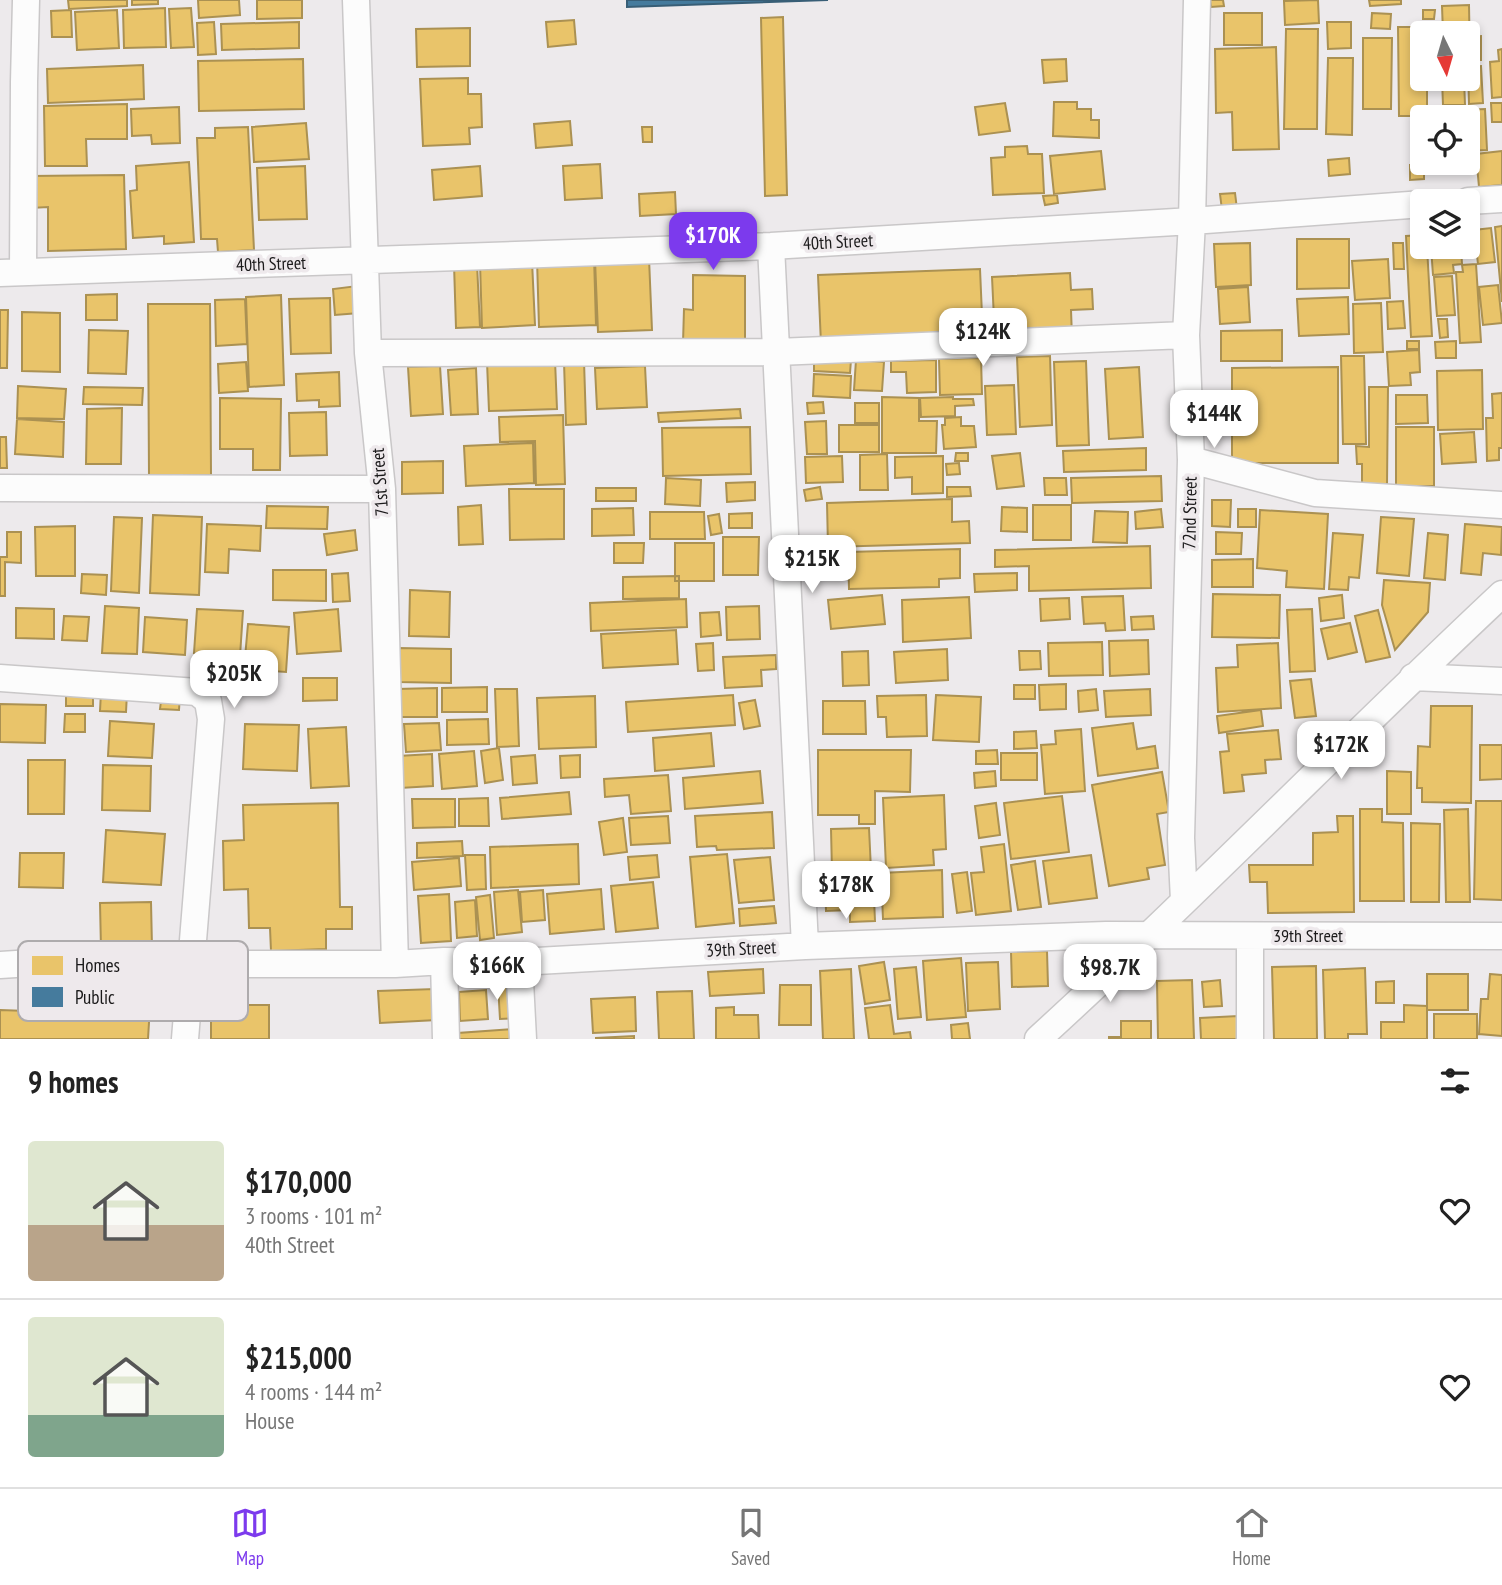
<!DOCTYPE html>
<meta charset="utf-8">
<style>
:root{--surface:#fff;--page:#f2f2f2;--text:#222;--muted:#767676;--line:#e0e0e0;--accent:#7c3aed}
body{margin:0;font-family:"PT Sans Narrow",sans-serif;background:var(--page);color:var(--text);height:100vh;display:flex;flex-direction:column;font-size:26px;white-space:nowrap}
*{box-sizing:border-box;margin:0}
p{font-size:23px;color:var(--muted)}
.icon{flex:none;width:38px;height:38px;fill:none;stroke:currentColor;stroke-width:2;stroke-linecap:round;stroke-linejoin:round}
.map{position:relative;height:1039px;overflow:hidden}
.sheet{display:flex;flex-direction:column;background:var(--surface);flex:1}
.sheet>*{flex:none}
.needle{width:46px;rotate:175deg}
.tools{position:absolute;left:1410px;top:21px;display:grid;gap:14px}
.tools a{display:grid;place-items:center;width:70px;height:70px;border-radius:7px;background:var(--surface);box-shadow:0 4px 10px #0003;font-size:35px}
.price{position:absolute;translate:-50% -60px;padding:0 16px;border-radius:14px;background:#fff;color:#222;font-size:23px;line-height:46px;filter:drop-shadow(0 2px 4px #0008)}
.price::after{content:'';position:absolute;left:50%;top:42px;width:21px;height:16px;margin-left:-10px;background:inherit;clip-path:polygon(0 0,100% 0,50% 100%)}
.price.selected{background:var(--accent);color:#fff}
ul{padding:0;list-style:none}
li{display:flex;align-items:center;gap:21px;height:175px;padding:0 28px}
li+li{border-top:2px solid var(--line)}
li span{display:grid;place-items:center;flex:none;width:196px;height:140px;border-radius:7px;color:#555}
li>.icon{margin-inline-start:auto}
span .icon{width:84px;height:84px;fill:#fffc;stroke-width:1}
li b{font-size:30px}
h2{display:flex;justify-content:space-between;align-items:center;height:84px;padding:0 28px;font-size:30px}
.tab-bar{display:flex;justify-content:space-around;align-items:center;height:98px;border-top:2px solid var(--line);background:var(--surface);font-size:19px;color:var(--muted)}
.tab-bar a{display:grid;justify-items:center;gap:4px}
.tab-bar .selected{color:var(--accent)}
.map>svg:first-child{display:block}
.homes{fill:#e9c46a;stroke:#ab9152;stroke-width:2}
.public{fill:#457b9d;stroke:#385e76;stroke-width:2}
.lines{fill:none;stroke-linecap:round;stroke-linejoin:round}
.minor-casing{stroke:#c9c7c8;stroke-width:29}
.minor{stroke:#fcfcfc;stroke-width:26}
.labels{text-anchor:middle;stroke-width:7;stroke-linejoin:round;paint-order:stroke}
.street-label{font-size:18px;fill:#1a191a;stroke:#eee9ec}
.key{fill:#eee9ec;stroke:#aeabad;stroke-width:2}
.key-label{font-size:19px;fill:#1a191a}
</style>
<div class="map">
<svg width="1502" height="1039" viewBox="0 0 1502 1039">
<rect width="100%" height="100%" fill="#edeaec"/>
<!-- homes -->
<path class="homes" d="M68,0h59v6l-58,3z
M132,0h26v4l-26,1z
M198,0h41l1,15 -41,3z
M257,0h45v18l-45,1z
M1210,0h13l1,6 -13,1z
M1318,0l1,23 -34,2 -1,-24z
M1369,0h32v4l-31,2z
M1469,5l1,57h-2v-29h-25l-1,-27z
M165,8l1,39 -42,1 -1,-38z
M191,8l3,39 -23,1 -2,-39z
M71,10l1,27h-20l-1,-26z
M117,10l2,38 -42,2 -2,-38z
M1423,10h12l-1,9h-11z
M1224,13h38v32h-38z
M1372,13l19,1 -1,15 -19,-1z
M783,17l4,178 -22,1 -4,-178z
M574,20l2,24 -28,3 -2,-25z
M214,22l2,32 -18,1 -1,-32z
M299,22v26l-77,2 -1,-26z
M1327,22h24v26l-23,1z
M1398,27h29v6h-4v46h4v37h-28z
M470,28v38l-53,1 -1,-38z
M1286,29h32l-1,100h-33z
M1481,36v24h-9l-1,-23z
M1363,38h29l-1,71h-28z
M1276,47l3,102 -46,1 -1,-38 -16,1 -1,-64z
M1502,49v48l-10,1 -2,-36 9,-1 -1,-11z
M1328,58h25l-1,77 -26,-1z
M303,59l1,50 -105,2 -1,-50z
M1066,59l1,22 -23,2 -2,-23z
M143,65l1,34 -96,4 -1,-34z
M1481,66l2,37 -14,1 -1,-37z
M468,78v16h13l1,33 -13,1 1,16 -47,2 -3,-67z
M1442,79h22l1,26h-22z
M1054,102h23v7h14v11h8v18l-46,-2z
M1005,103l5,28 -31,4 -4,-28z
M1491,103h11v19h-10z
M127,104v35h-41l1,27h-42l-1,-60z
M179,107l1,36 -28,1 -1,-9 -19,1 -1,-27z
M1485,109l2,41 -19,1v-34h-5v-7z
M570,121l2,24 -36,3 -2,-24z
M306,123l3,36 -55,3 -2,-35z
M248,127l6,123 -36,2 -1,-13h-16l-4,-101h18v-10z
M642,127h10v15h-9z
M1027,146l1,8h14l2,39 -51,2 -2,-37 14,-1v-10z
M1101,151l4,38 -51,5 -4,-38z
M1502,151v34l-23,2 -3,-33z
M1349,158l1,16 -21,2 -1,-16z
M189,162l5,80 -30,2v-8l-31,2 -3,-47 7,-1 -1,-24z
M600,164l2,34 -37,2 -2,-34z
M1410,165h14v14l-14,1z
M305,166l2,53 -48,1 -2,-52z
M480,166l2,30 -48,4 -2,-30z
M124,175l2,74 -78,2v-44l-17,1 -1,-32z
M675,192l1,22 -36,2 -1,-22z
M1235,193l2,16 -15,1 -2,-16z
M1057,195l1,8 -13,2 -2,-9z
M1502,226v76l-7,-75z
M1491,228l4,34 -17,2 -4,-34z
M1423,235v12h4l5,89 -21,1 -5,-101z
M1297,239h52v49l-52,1z
M1250,243l1,42 -35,2 -2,-43z
M1393,243h10l1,26h-10z
M1431,247h30l1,17 -9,1 1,8 -21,2z
M594,256l2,69 -57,2 -2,-68z
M649,258l3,72 -54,2 -3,-72z
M1388,259l2,39 -35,2 -3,-39z
M532,261l3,64 -53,3 -2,-65z
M454,264h23l3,63 -24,1z
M1476,264l5,78 -21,1 -4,-71h7l-1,-7z
M980,269l3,69 -162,6 -3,-69z
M1070,273l1,17 21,-1 1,20 -22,1 1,27 -77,3 -3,-63z
M693,275l52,1v68l-62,-1 1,-34 9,1z
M1452,276l3,39 -18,1 -3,-39z
M1498,285l4,38 -19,2 -4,-38z
M357,286l2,27 -24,2 -2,-26z
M1248,287l2,35 -30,2 -2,-35z
M117,294v26h-31v-25z
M281,295l3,90 -35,2 -3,-90z
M1348,297l1,37 -50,2 -2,-37z
M330,298l1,55 -40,1 -2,-55z
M245,299l2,45 -31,2 -1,-46z
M1403,301l2,27 -17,1 -1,-27z
M1381,303l2,49 -29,1 -1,-49z
M148,304h62l1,171h-62z
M0,310h8l-1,58h-7z
M22,312l38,1v59l-38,-1z
M1438,319h9l1,18 -8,1z
M89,330l39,1 -2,43 -38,-1z
M1282,330v31h-61v-30z
M1407,341h12v8h-12z
M1456,341v17h-20l-1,-16z
M1419,350l1,22 -10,1 1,12 -22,1 -2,-34z
M1050,356l2,69 -32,2 -3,-70z
M1341,356h23l2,88h-23z
M814,357l37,3 -1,13 -36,-2z
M981,358l1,36 -42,1 -1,-36z
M555,360l2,49 -68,2 -2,-49z
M856,360l28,2 -2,29 -28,-1z
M936,360v32l-29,1 -1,-21h-15v-11z
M584,361l2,63 -20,1 -2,-63z
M1086,361l3,84 -32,1 -3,-84z
M246,362l2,29 -29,2 -1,-29z
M440,366l3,48 -32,2 -3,-49z
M645,366l2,41 -50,2 -2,-41z
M1139,367l4,70 -34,2 -4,-70z
M1338,367v96h-106v-95z
M476,368l2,46 -27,1 -3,-45z
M1482,370l1,59 -45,1 -1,-59z
M339,372l1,34 -21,1v-7l-22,1 -1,-27z
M814,374l37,2 -1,22 -37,-2z
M1014,385l2,49 -29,1 -2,-49z
M18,386l48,3 -2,30 -47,-1z
M84,387l59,1 -1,17 -59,-1z
M1369,387h19l-1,98h-25v-21h-5l-1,-18 13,1z
M1502,393v55h-3v12l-12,1 -1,-43h7l-1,-24z
M1396,395h31l1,28 -32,1z
M882,397l37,1v23h18l-1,32h-54z
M953,397v2h20l1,6 -19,1v10l-34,1 -1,-19z
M220,398l61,1 -1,71h-27v-21h-33z
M823,402l1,11 -16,1 -1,-11z
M855,403h24v20h-24z
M122,408l-1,56h-35l1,-55z
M740,409l1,9 -82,4 -1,-9z
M326,412l1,43 -37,1 -1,-43z
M563,415l2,69 -29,1 -1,-44 -35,1 -1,-25z
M961,417v9h13l2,21 -32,2 -2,-24h3v-7z
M17,419l47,3 -1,35 -48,-3z
M826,421l1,33h-20l-2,-32z
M839,425h40v27h-40z
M750,427l1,47 -88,2 -1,-48z
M1396,427h38v59h-38z
M1474,432l2,30 -34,2 -2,-30z
M0,437h6l1,31h-7z
M533,443l1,40 -68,3 -2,-40z
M1146,448v22l-82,2 -1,-21z
M956,453h12v8h-13z
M1020,453l4,33 -27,3 -5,-33z
M887,454l1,36h-28v-35z
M842,456l1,26 -37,1 -1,-26z
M943,456v37l-31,1v-17l-17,1v-21z
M443,461v32l-41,1v-32z
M959,463l1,11 -13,1 -1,-11z
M1161,476l1,25 -90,2 -1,-25z
M666,478l35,2 -1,26 -35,-2z
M1044,478h22l1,17h-22z
M755,482v18l-28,2 -1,-19z
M820,487l2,12 -16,2 -2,-11z
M947,487h23l1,9 -24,1z
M596,488h40v13h-40z
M509,489h55v50l-54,1z
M952,499v23l17,-1 1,22 -142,4 -1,-44z
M1212,500h19l-1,27 -18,-1z
M481,505l2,39 -24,1 -1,-38z
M1033,505h38v35h-38z
M267,506l61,1 -1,22 -61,-1z
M1002,507l25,1v24l-26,-1z
M633,508l1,27 -42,1v-27z
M1161,509l2,18 -27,2 -1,-17z
M1238,509h18v18h-18z
M1260,510l68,4 -4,75 -38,-2 1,-16 -30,-3z
M1095,511l33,1 -1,31 -34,-1z
M650,512h54l1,27h-55z
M752,513v15h-23v-14z
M719,514l3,19 -11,2 -3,-19z
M153,515l49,2 -3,78 -49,-2z
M114,517l28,1 -3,75 -28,-2z
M1381,517l33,2 -5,57 -32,-3z
M207,524l54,2 -1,25 -31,-2 -1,24 -23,-1z
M1465,524l37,3 -1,28 -18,-2 -2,22 -20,-2z
M75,526v50h-39l-1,-49z
M355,530l2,20 -30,5 -3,-21z
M7,532h14v31l-16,-1v34h-5v-39h7z
M1216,532l26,1 -1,21h-25z
M1333,533l30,2 -4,43 -10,-1 -1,13 -19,-1z
M1428,533l20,2 -3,45 -21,-2z
M723,537h36l-1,38h-35z
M614,543h30l-1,20h-29z
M675,543h39v38h-39z
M1150,546l1,42 -122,3v-25l-34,1v-17z
M960,549v29l-21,1v8l-90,2 -1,-37z
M1253,559v28h-41v-27z
M273,570h53v31l-53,-1z
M348,573l2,28 -17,1 -1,-28z
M1017,573v17l-42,2 -1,-18z
M82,574l25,1 -1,20 -25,-2z
M679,576v22l-56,1v-22z
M1384,580l46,3 -2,29 -33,38 -13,-45z
M410,590l40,2 -1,45 -40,-1z
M1213,594l67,1 -1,43 -67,-1z
M882,595l3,29 -54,5 -3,-29z
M1342,595l2,23 -23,3 -2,-23z
M1123,596l2,34 -19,1 -1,-8 -21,1 -2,-27z
M969,597l2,41 -68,4 -1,-42z
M1069,598l1,21 -29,2 -1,-22z
M686,599l1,28 -96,4 -1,-28z
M105,606l34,2 -2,46 -35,-1z
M759,606l1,33 -33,1 -1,-33z
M16,608l38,1v30l-38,-1z
M197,609l46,2 -3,45 -46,-3z
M338,609l3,42 -44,3 -3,-41z
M1312,609l3,62 -25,1 -3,-62z
M1378,610l12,47 -24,5 -11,-46z
M719,612l2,23 -20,2 -1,-24z
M64,616l25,1 -2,24 -25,-1z
M1153,616l1,13 -22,1 -1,-13z
M145,617l42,3 -2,35 -42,-3z
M1350,623l7,29 -29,7 -7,-30z
M248,624l41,3 -3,45 -42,-3z
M676,630l2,34 -75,4 -2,-34z
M1148,640l1,34 -39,2 -1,-35z
M1102,642l1,33 -54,1 -1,-33z
M713,643l1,27 -16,1 -2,-27z
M1278,643l3,65 -63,4 -2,-44 22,-1 -1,-22z
M398,648l53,1v34l-53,-1z
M947,649l1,31 -52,3 -2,-31z
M868,651l1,34 -26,1 -1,-34z
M1019,651h21l1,18 -21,1z
M776,655v14l-15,1 1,16 -37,2 -2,-31z
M303,678h34v22l-34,1z
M1311,679l5,37 -21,2 -5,-37z
M1066,684v25l-26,1 -1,-25z
M1014,685h21v14h-21z
M66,687l27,1v18h-27z
M487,687v25h-45v-24z
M437,688v29h-41v-28z
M495,689h22l2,57 -22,1z
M1096,689l2,21 -19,2 -1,-21z
M1150,689l1,26 -45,2 -2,-26z
M101,692l26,1 -1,19 -26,-1z
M162,693l18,2 -1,15 -19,-1z
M733,695l2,30 -107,7 -2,-30z
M926,695l1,41 -40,1 -1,-20h-8l-1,-21z
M936,695l45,2 -2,45 -46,-2z
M595,696l1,51 -57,2 -2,-51z
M755,700l5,26 -16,3 -5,-26z
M823,701h42l1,33h-43z
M0,704l46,1 -1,38 -45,-1z
M1431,706h41l-1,97 -49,-1v-14h-5l1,-42 12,1z
M1261,710l2,16 -44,7 -2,-17z
M65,714h20v18h-21z
M488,719l1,25 -42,1v-25z
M110,721l44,3 -2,34 -44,-2z
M439,723l2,27 -35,2 -2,-28z
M1133,723l4,26 18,-3 3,22 -60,8 -6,-48z
M245,724l54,1 -2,46 -54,-2z
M346,727l3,59 -38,2 -3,-59z
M1081,729l4,62 -40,3 -4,-49 15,-1 -1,-13z
M1278,730l3,29 -16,1 1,13 -24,2 2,16 -20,2 -4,-41 9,-1 -2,-17z
M1036,731l1,17 -23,1v-17z
M711,733l3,33 -59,5 -2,-33z
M1480,745h22v34l-22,1z
M499,748l4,32 -18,3 -4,-32z
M818,750h93l-1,42 -35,-1v33h-16v-9h-41z
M997,750l1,14h-22v-13z
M474,751l3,35 -35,3 -3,-35z
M1001,753h36v27h-36z
M432,754l1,32 -33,2 -2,-32z
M535,755l2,28 -24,2 -2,-28z
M580,755v22l-19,1 -1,-22z
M28,760h37l-1,54h-36z
M103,765l48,1 -1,45 -48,-1z
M760,771l3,32 -78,6 -2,-31z
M995,771l1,15 -21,2 -1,-15z
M1387,771l24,1v42h-24z
M1162,772l7,40 -12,2 8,51 -18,3 2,11 -40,7 -17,-101z
M668,775l3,36 -40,3 -2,-19 -24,2 -1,-18z
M569,792l2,22 -69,5 -2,-21z
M944,795l2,54 -13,1 1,15 -48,3 -3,-70z
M1062,796l7,56 -58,7 -7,-56z
M488,798l1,28h-30v-27z
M412,799h43v28l-42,1z
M1476,801h26v99l-28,-1z
M338,803l2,104h12v22h-26v20l-55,2 -1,-23h-21l-1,-39 -24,1 -1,-49 21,-1 -1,-35z
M996,803l4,32 -21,3 -4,-32z
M1360,809h22v13l21,1 1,78h-44z
M1468,809l2,93h-24l-2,-92z
M772,812l2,36 -57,2 -1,-4 -19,1 -2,-31z
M668,816l2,27 -39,2 -2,-27z
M1337,816h16l1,96 -86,1 -1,-31h-17l-1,-17h64v-32l25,-1z
M623,818l4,34 -23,3 -5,-33z
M1411,823l29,1 -1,78h-28z
M869,828l2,42 -39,2 -1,-43z
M106,830l59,4 -4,51 -58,-3z
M462,841l1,15 -46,2v-15z
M578,844l1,40 -88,4 -1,-41z
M1004,844l7,67 -35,4 -5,-42 13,-1 -3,-25z
M20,853h44l-1,35 -44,-1z
M727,854l7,69 -38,4 -6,-70z
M465,855h20l1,34 -19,1z
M657,855l2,22 -29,3 -2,-23z
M1091,855l6,43 -48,6 -6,-43z
M770,857l4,43 -35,3 -5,-43z
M459,858l2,28 -47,4 -2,-28z
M1035,861l6,46 -23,3 -7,-45z
M942,870l1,47 -60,2 -2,-46z
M967,872l5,39 -15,2 -5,-39z
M873,875l2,46 -25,1v-12l-24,1 -1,-34z
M653,882l5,46 -42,4 -5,-46z
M601,889l3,40 -54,5 -3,-40z
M518,890l4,42 -25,3 -3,-43z
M543,890l2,30 -23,2 -2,-30z
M449,894l2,47 -30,2 -3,-47z
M490,895l4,43 -14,2 -4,-43z
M475,900l2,36 -20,2 -2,-36z
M151,902l1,45 -51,2 -1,-46z
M774,906l2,17 -36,3 -1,-17z
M1047,951l1,35 -36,1 -1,-35z
M961,958l5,59 -39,3 -4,-59z
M884,962l6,38 -25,4 -6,-38z
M998,962l2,47 -32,2 -2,-48z
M1316,966l1,73h-43l-2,-72z
M916,967l5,50 -23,2 -4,-50z
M1365,968l2,66h-19v5h-23l-2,-69z
M763,969l1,24 -54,3 -2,-24z
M851,969l3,70h-31l-3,-68z
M1427,974h41v36h-41z
M1490,974l12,1v61l-23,-2 2,-35h7z
M1192,980l2,59h-36l-1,-58z
M1220,980l2,26 -18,1 -2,-25z
M1394,981v22h-18v-21z
M518,983l2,35 -20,1 -2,-35z
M780,985h31v40h-32z
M435,989l2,31 -57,3 -2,-32z
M486,990l2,29 -28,2 -1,-29z
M692,991l2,48h-35l-2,-47z
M635,997l1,34 -43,2 -2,-34z
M28,999l122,7 -2,33h-148v-29l27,1z
M211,1005h58v34h-58z
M890,1005l4,29 16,-2 1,7h-42l-4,-31z
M1404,1005l23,1v33h-46v-17h23z
M734,1007v8h24l1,24h-43v-31z
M1434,1014h43v25h-43z
M1238,1016l1,23h-38l-1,-21z
M1121,1021h30v18h-42v-2h12z
M968,1023l2,16h-18l-1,-14z
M512,1029v10h-53l-1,-6z
M634,1036v3h-38v-1z"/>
<!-- public -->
<path class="public" d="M627,0h201l-201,7z"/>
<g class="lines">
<defs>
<path id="minor" d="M356,0l12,353 14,136 13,475
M1468,201l34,-2
M771,246l34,700
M23,272l1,-190 2,-82
M0,273l771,-27 421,-25 231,-17
M368,353l409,-1 409,-17
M1191,460l124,33 187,12
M0,488l382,1
M1413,677l89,4
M0,678l197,14 11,9 3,18 -26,320
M1184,901l-3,-63 10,-378 -5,-125 6,-114 5,-221
M444,961l2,78
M519,962l4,77
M0,965l47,-3 144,2h204l49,-3 75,1 286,-16 301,-11 396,1
M1038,1039c158,-144 308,-299 464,-445
M1250,1039v-103"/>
</defs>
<!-- minor casing -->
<use href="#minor" class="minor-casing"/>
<!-- minor -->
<use href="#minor" class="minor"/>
</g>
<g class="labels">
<!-- street labels -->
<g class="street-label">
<text transform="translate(838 242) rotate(-3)" y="6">40th Street</text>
<text transform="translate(271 264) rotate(-2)" y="6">40th Street</text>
<text transform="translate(380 482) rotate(-94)" y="6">71st Street</text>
<text transform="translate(1190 513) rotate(-89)" y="6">72nd Street</text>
<text x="1308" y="942">39th Street</text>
<text transform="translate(741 949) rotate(-3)" y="6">39th Street</text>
</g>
</g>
<!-- legend -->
<rect x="18" y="941" width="230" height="80" rx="10" class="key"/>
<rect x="32" y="956" width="31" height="19" fill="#e9c46a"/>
<rect x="32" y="987" width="31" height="20" fill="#457b9d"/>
<g class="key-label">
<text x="75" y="972">Homes</text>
<text x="75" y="1004">Public</text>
</g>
</svg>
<div class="tools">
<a><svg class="needle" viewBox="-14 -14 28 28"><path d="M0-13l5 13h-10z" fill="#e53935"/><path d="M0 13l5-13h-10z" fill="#767676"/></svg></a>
<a><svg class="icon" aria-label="locate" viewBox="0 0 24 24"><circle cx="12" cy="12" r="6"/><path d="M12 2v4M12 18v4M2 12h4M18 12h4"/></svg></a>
<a><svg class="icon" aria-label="layers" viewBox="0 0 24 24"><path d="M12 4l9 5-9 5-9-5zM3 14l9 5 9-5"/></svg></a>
</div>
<b class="price selected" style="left:713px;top:272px">$170K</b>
<b class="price" style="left:983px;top:368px">$124K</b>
<b class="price" style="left:1214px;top:450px">$144K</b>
<b class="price" style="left:812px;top:595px">$215K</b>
<b class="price" style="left:234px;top:710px">$205K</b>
<b class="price" style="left:1341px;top:781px">$172K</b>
<b class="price" style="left:846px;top:921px">$178K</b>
<b class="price" style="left:497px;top:1002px">$166K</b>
<b class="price" style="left:1110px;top:1004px">$98.7K</b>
</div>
<section class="sheet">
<h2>9 homes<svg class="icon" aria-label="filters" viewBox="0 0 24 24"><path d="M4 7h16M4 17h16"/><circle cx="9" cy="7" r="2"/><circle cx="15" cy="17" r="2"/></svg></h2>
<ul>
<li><span style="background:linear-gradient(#dfe7d0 60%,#b9a48a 0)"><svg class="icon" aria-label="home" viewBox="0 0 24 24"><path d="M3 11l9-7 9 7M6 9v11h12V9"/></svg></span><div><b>$170,000</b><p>3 rooms · 101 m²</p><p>40th Street</p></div><svg class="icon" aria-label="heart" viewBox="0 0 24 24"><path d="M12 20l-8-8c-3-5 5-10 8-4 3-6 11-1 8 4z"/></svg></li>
<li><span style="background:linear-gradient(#dfe7d0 70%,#7fa58c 0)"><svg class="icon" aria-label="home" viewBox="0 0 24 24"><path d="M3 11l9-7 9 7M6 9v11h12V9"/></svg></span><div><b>$215,000</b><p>4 rooms · 144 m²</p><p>House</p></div><svg class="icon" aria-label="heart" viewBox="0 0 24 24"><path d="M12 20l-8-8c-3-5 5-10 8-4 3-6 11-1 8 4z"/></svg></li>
</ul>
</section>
<nav class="tab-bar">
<a class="selected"><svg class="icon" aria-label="map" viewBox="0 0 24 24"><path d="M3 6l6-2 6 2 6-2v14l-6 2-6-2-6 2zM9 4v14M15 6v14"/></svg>Map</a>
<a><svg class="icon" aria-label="saved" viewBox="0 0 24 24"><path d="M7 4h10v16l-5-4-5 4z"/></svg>Saved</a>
<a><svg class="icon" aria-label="home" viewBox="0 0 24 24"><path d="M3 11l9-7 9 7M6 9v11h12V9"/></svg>Home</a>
</nav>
